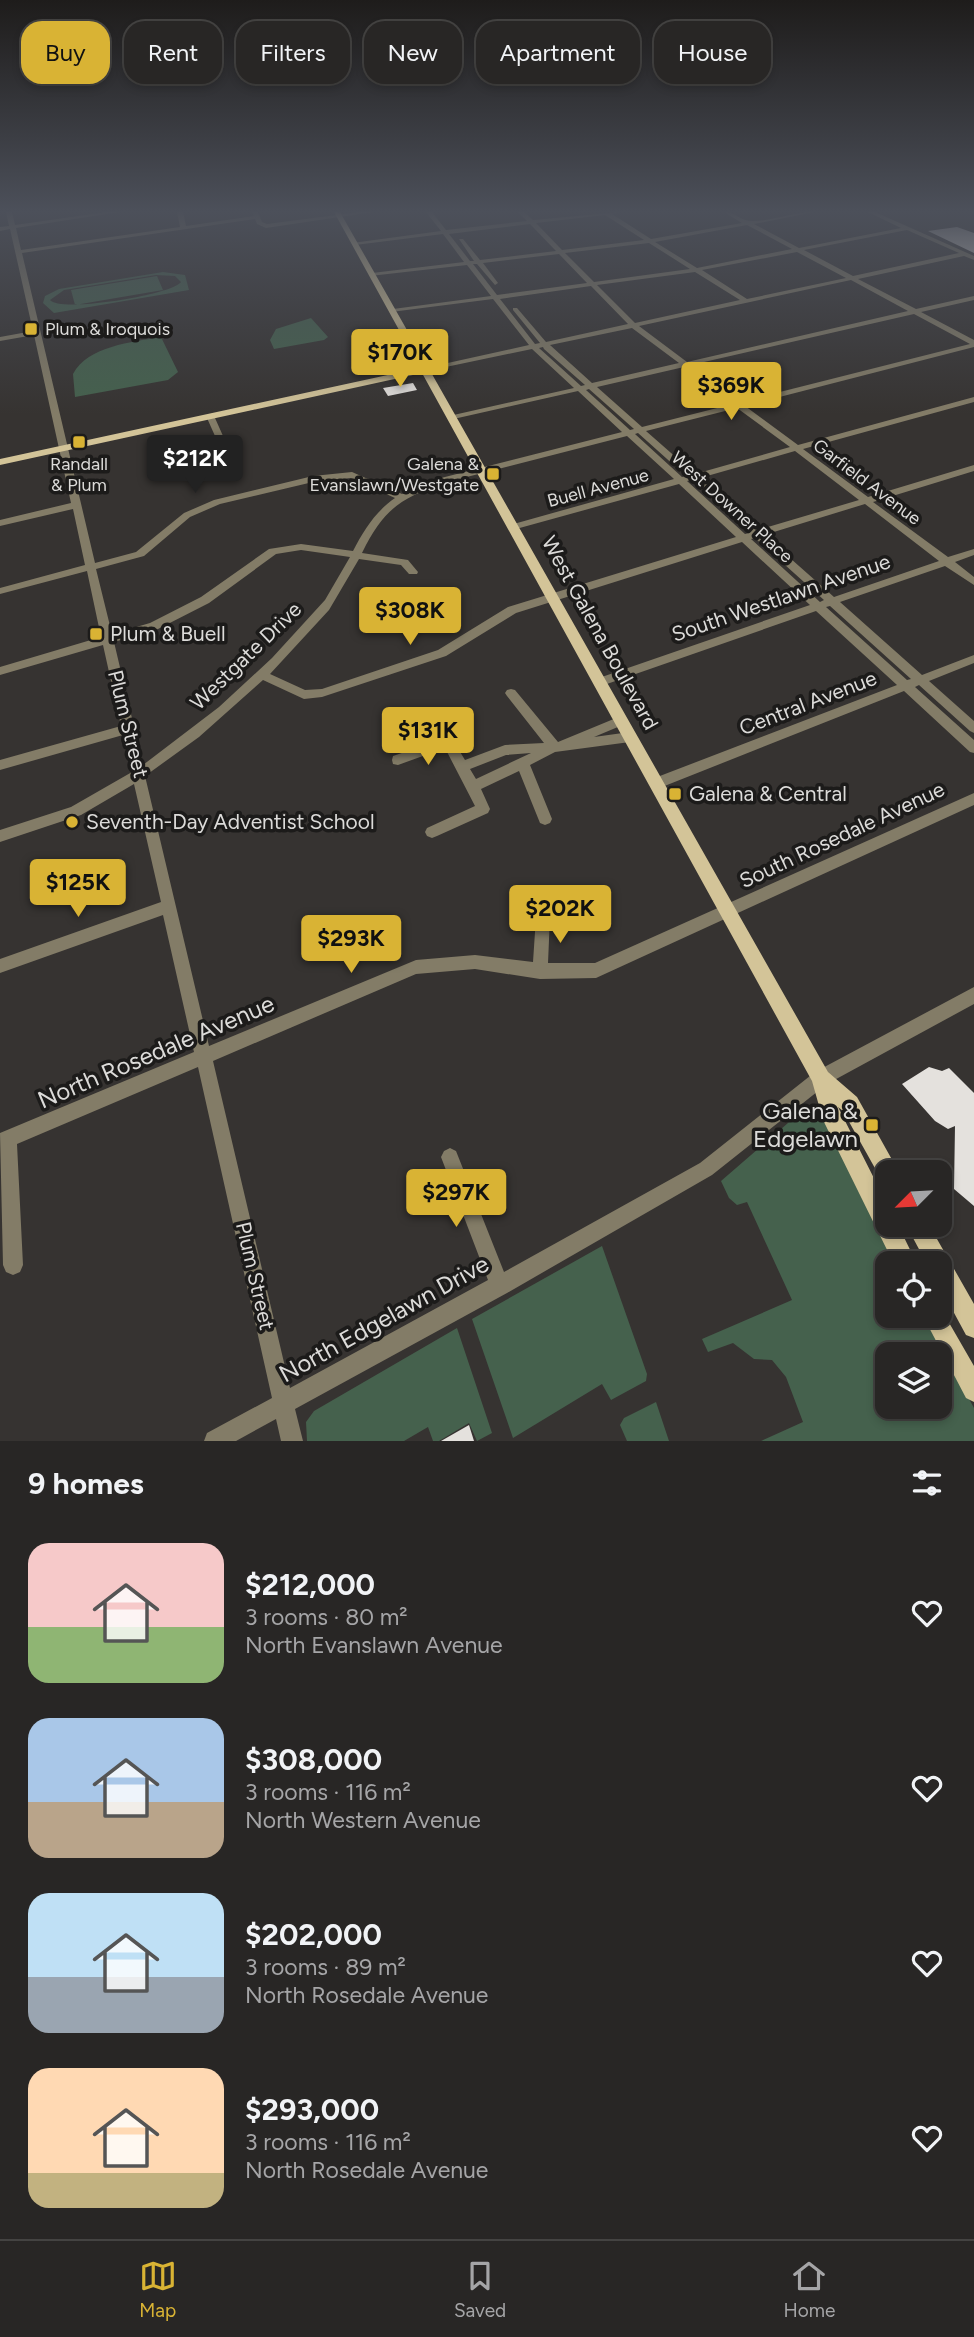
<!DOCTYPE html>
<meta charset="utf-8">
<style>
:root{--surface:#282625;--page:#302e2d;--text:#f1f3f6;--muted:#a5a5a7;--line:#444342;--accent:#d9b334}
body{margin:0;font-family:Figtree,sans-serif;background:var(--page);color:var(--text);height:100vh;display:flex;flex-direction:column;font-size:26px;white-space:nowrap}
*{box-sizing:border-box;margin:0}
p{font-size:23px;color:var(--muted)}
.icon{flex:none;width:38px;height:38px;fill:none;stroke:currentColor;stroke-width:2;stroke-linecap:round;stroke-linejoin:round}
.map{position:relative;height:1441px;overflow:hidden}
.drawer{display:flex;flex-direction:column;background:var(--surface);flex:1}
.drawer>*{flex:none}
.top-card{position:absolute;left:21px;top:21px;width:933px;height:63px;display:flex;gap:14px}
.needle{width:46px;rotate:246deg}
.buttons{position:absolute;left:875px;top:1160px;display:grid;gap:14px}
.buttons a{display:grid;place-items:center;width:77px;height:77px;border-radius:14px;background:var(--surface);box-shadow:0 4px 10px #0003,0 0 0 2px var(--line);font-size:35px}
.price{position:absolute;translate:-50% -60px;padding:0 16px;border-radius:7px;background:var(--accent);color:#111;font-size:23px;line-height:46px;filter:drop-shadow(0 2px 4px #0008)}
.price::after{content:'';position:absolute;left:50%;top:42px;width:21px;height:16px;margin-left:-10px;background:inherit;clip-path:polygon(0 0,100% 0,50% 100%)}
.price.selected{background:#222;color:#fff}
ul{padding:0;list-style:none}
li{display:flex;align-items:center;gap:21px;height:175px;padding:0 28px}
li span{display:grid;place-items:center;flex:none;width:196px;height:140px;border-radius:21px;color:#555}
li>.icon{margin-inline-start:auto}
span .icon{width:84px;height:84px;fill:#fffc;stroke-width:1}
li b{font-size:30px}
h2{display:flex;justify-content:space-between;align-items:center;height:84px;padding:0 28px;font-size:30px}
.tag{padding:0 24px;border-radius:21px;background:var(--surface);box-shadow:0 4px 10px #0003,0 0 0 2px var(--line);font-size:24px;line-height:63px}
.tag.selected{background:var(--accent);color:#111}
.tab-bar{display:flex;justify-content:space-around;align-items:center;height:98px;border-top:2px solid var(--line);background:var(--surface);font-size:19px;color:var(--muted)}
.tab-bar a{display:grid;justify-items:center;gap:4px}
.tab-bar .selected{color:var(--accent)}
.map>svg:first-child{display:block}
.green{fill:#45614d;fill-rule:evenodd}
.building{fill:#e4e1dd}
.lines{fill:none;stroke-linecap:round;stroke-linejoin:round}
.minor{fill:#837c67;fill-rule:evenodd}
.major{fill:#d3c498;fill-rule:evenodd}
.poi-dot{fill:#d9b334;stroke:#1c1b1a;stroke-width:2.5}
.labels{text-anchor:middle;stroke-width:7;stroke-linejoin:round;paint-order:stroke}
.far-poi-label{font-size:18px;fill:#dcdbd9;stroke:#1c1b1a;text-anchor:start}
.far-street-label{font-size:18px;fill:#dcdbd9;stroke:#1c1b1a}
.street-label{font-size:21px;fill:#dcdbd9;stroke:#1c1b1a}
.poi-label{font-size:21px;fill:#dcdbd9;stroke:#1c1b1a;text-anchor:start}
.near-street-label{font-size:24px;fill:#dcdbd9;stroke:#1c1b1a}
.near-poi-label{font-size:24px;fill:#dcdbd9;stroke:#1c1b1a;text-anchor:end}
</style>
<div class="map">
<svg width="974" height="1441" viewBox="0 0 974 1441">
<rect width="100%" height="100%" fill="#363331"/>
<!-- green -->
<path class="green" d="M163,272l22,3 4,15 -135,23 -11,-10 2,-7 14,-7zM156,275l19,1 6,6c-9,13 -121,31 -131,18l14,-10z
M157,276l6,14 -88,15 -4,-15z
M311,318l17,19 -4,3 -50,9 -4,-9 6,-11z
M161,337l17,35 -10,8 -93,17 -2,-23c15,-28 59,-32 88,-37z
M809,1108l14,6 73,149 -9,1v52h37l50,92v33h-213l42,-19 -17,-45 -14,-17 -18,-1 -21,-16 -25,9 -6,-13 90,-39 -45,-98 -10,3 -8,-7 -8,-17 82,-71zM887,1354h53v53h-53z
M602,1246l45,128 -1,7 -35,19 -9,-16 -89,54 -41,-119z
M457,1328l35,105 -15,8 -8,-18 -30,18h-6l-5,-14 -24,14h-97l-1,-19 8,-11z
M656,1402l13,39h-42l-7,-16 4,-7z"/>
<!-- building -->
<path class="building" d="M957,227l17,6v20l-46,-22z
M413,383l4,7 -29,6 -5,-8z
M929,1067l13,4 7,-3 25,25v113l-20,-17 1,-63 -7,3 -13,-8 -33,-37z
M469,1425l5,16h-33z"/>
<g class="lines">
<!-- minor -->
<path class="minor" d="M6,212h6l3,13 91,-13h14l-104,16 5,22 159,-23 -3,-15h6l3,14 68,-10 -2,-4h6l4,10 5,2 92,-12h14l-107,16 -9,-4 -2,-5 -233,34 73,310 41,-11 48,-39 30,-13 99,-24 39,-4 50,22 39,-16 181,-46 -44,-41 -129,29v-4l125,-28 -42,-39 -110,23 -1,-2 4,-2 104,-23 -36,-46 -102,13v-2l2,-1 98,-13 -24,-31 -97,11v-2l2,-1 92,-11 -21,-28 -88,11 -3,-2 89,-12 -15,-19h6l14,18 81,-9 -9,-9h6l9,8 88,-8 -9,2 39,25 91,-16 -18,-11c11,0 17,9 27,9 18,1 42,-9 63,-9l-60,12 45,24 102,-20 -33,-16h7l99,44v4l-10,-4 -106,23 58,30 58,-13v4l-53,12 53,28v7l-229,59 53,39 176,-48v5l-171,47 65,48 106,-32v6l-101,31 75,55 26,-8v6l-19,7 19,15v8l-29,-19 -105,36 82,73 52,-20v8l-45,18 45,40v12l-4,-2 -51,-46 -4,2 59,53v13l-4,-1 -66,-61 -242,96 -5,1 -5,-1 -2,-4 2,-4 245,-94 -81,-74 -212,74h-8l-2,-3 2,-3 214,-74 -68,-63 -226,71 -70,43 -124,41 -18,2 -41,-19 -64,57 -54,39 64,270 207,-86 59,-5 58,7 3,-45 2,-5 5,-2 5,2 2,5 -2,46h47l379,-170v12l-378,173 -56,1 -65,-10 -59,5 -203,87 77,327 198,-108 -47,-123 3,-6 6,-3 6,3 48,121 196,-109 115,-91 159,-85v17l-147,80 -115,91 -205,118 -212,116 8,32h-22l-5,-22 -40,22h-32l3,-8 65,-35 -74,-331 -181,77 6,121 -3,7 -7,3 -7,-3 -3,-7 -3,-132 194,-81 -31,-137 -163,58v-14l161,-57 -27,-118 -53,31 -81,27v-12l71,-23 61,-35 -9,-37 -123,35v-10l121,-34 -18,-81 -103,30v-8l101,-30 -14,-66 -87,23v-6l85,-23 -12,-56 -73,17v-6l71,-17 -37,-168 -34,6v-4l33,-6 -23,-102 -10,2v-4l9,-1zM605,215l39,25 -82,10 -26,-27zM530,224l26,27 -76,9 -17,-21h-4l15,22h-4l-21,-27zM747,225l45,24 -95,19 -42,-26zM907,230l52,23 -106,23 -49,-26zM649,243l41,26 -96,13 -29,-29zM797,252l49,26 -99,21 -45,-29zM559,254l28,29 -90,12 -24,-31h4l18,21 3,-2 -15,-20zM695,272l45,28 -105,23 -38,-38zM851,280l57,31 -221,51 -48,-36zM591,286l37,38 -82,18 -29,-34h-4v2l27,33 -5,1 -35,-45zM914,314l56,30 -230,58 -49,-37zM632,328l47,35 -87,20 -42,-38zM543,347l1,2 41,36 -4,1 -42,-38zM684,367l49,37 -91,23 -45,-40zM589,389l45,40 -4,1 -44,-40zM737,408l53,39 -95,27 -49,-43zM638,433l48,43 -4,1 -47,-43zM627,436l47,43 -164,46v4h6l163,-45 57,53 -228,70 -70,43 -116,39 -17,1 -35,-16 59,-64 30,-51 42,6 8,9h8l1,-2 -10,-12 -46,-7c22,-45 39,-55 85,-71zM795,451l64,49 -101,30 -58,-52zM351,478l44,20c-20,14 -31,32 -42,53l-52,-7 -32,5 -68,48 -51,26 -38,11 -16,-65 48,-13 46,-39 30,-13 93,-22zM691,480l58,53 -4,1 -58,-53zM865,504l74,57 -105,36 -70,-62zM755,538l69,62 -4,2 -69,-63zM301,550l49,7 -25,43 -53,58 -53,49 -76,58 -29,-123 44,-13 51,-26 67,-49zM830,606l81,73 -4,1 -81,-73z
M208,416l7,2 12,27 -1,2 -7,-2 -12,-27z
M511,689l4,1 43,52 63,-26 4,2 2,3 -2,3 -31,13 36,-5 4,2 2,3 -2,3 -4,2 -75,10 -25,13 22,54 -2,4 -5,2 -5,-2 -21,-52 -38,18 9,20 -2,4 -51,23 -5,2 -5,-2 -2,-4 2,-4 48,-22 -30,-58 -47,17 -5,-1 -1,-4 1,-4 47,-16 -11,-20 2,-3h8l26,43 40,-15 39,-2 -37,-47 -2,-3 2,-3zM531,753l-55,26 -6,-10 36,-14z"/>
<!-- major -->
<path class="major" d="M334,212h6l488,860 29,25 38,68 3,7h-11v10l-6,-3 -38,-68 -5,-4 49,97v21h11l19,39h-23l-71,-144 -11,-39 -390,-708 -422,92v-6l420,-91z
M906,1225h23l45,79v34l-8,-3 -26,-48v-23h-13z
M940,1307l34,59v36l-8,-4 -43,-82h17z"/>
</g>
<!-- sky -->
<linearGradient id="sky" x2="0" y2="1"><stop stop-color="#1e1c1b"/><stop offset="0.51" stop-color="#4c505a"/><stop offset="1" stop-color="#4c505a" stop-opacity="0"/></linearGradient>
<rect width="974" height="414" fill="url(#sky)"/>
<!-- markers -->
<g class="poi-dot">
<rect x="24" y="322" width="14" height="14" rx="3.5"/>
<rect x="72" y="435" width="14" height="14" rx="3.5"/>
<rect x="486" y="467" width="14" height="14" rx="3.5"/>
<rect x="89" y="627" width="14" height="14" rx="3.5"/>
<rect x="668" y="787" width="14" height="14" rx="3.5"/>
<circle cx="72" cy="822" r="7"/>
<rect x="865" y="1118" width="14" height="14" rx="3.5"/>
</g>
<g class="labels">
<!-- far-poi labels -->
<g class="far-poi-label">
<text x="45" y="335">Plum &amp; Iroquois</text>
<text x="79" y="470" text-anchor="middle">Randall<tspan x="79" dy="21">&amp; Plum</tspan></text>
<text x="479" y="470" text-anchor="end">Galena &amp;<tspan x="479" dy="21">Evanslawn/Westgate</tspan></text>
</g>
<!-- far-street labels -->
<g class="far-street-label">
<text transform="translate(867 482) rotate(37)" y="6">Garfield Avenue</text>
<text transform="translate(598 488) rotate(-15)" y="6">Buell Avenue</text>
<text transform="translate(732 507) rotate(42)" y="6">West Downer Place</text>
</g>
<!-- street labels -->
<g class="street-label">
<text transform="translate(781 598) rotate(-19)" y="7">South Westlawn Avenue</text>
<text transform="translate(600 633) rotate(61)" y="7">West Galena Boulevard</text>
<text transform="translate(246 656) rotate(-44)" y="7">Westgate Drive</text>
<text transform="translate(808 703) rotate(-21)" y="7">Central Avenue</text>
<text transform="translate(128 724) rotate(76)" y="7">Plum Street</text>
<text transform="translate(842 835) rotate(-25)" y="7">South Rosedale Avenue</text>
<text transform="translate(255 1276) rotate(77)" y="7">Plum Street</text>
</g>
<!-- poi labels -->
<g class="poi-label">
<text x="110" y="641">Plum &amp; Buell</text>
<text x="689" y="801">Galena &amp; Central</text>
<text x="86" y="829">Seventh-Day Adventist School</text>
</g>
<!-- near-street labels -->
<g class="near-street-label">
<text transform="translate(156 1052) rotate(-23)" y="8">North Rosedale Avenue</text>
<text transform="translate(384 1319) rotate(-29)" y="8">North Edgelawn Drive</text>
</g>
<!-- near-poi labels -->
<g class="near-poi-label">
<text x="858" y="1119">Galena &amp;<tspan x="858" dy="28">Edgelawn</tspan></text>
</g>
</g>
</svg>
<div class="buttons">
<a><svg class="needle" viewBox="-14 -14 28 28"><path d="M0-13l5 13h-10z" fill="#e53935"/><path d="M0 13l5-13h-10z" fill="#a5a5a7"/></svg></a>
<a><svg class="icon" aria-label="locate" viewBox="0 0 24 24"><circle cx="12" cy="12" r="6"/><path d="M12 2v4M12 18v4M2 12h4M18 12h4"/></svg></a>
<a><svg class="icon" aria-label="layers" viewBox="0 0 24 24"><path d="M12 4l9 5-9 5-9-5zM3 14l9 5 9-5"/></svg></a>
</div>
<b class="price" style="left:400px;top:389px">$170K</b>
<b class="price" style="left:731px;top:422px">$369K</b>
<b class="price selected" style="left:195px;top:495px">$212K</b>
<b class="price" style="left:410px;top:647px">$308K</b>
<b class="price" style="left:428px;top:767px">$131K</b>
<b class="price" style="left:78px;top:919px">$125K</b>
<b class="price" style="left:560px;top:945px">$202K</b>
<b class="price" style="left:351px;top:975px">$293K</b>
<b class="price" style="left:456px;top:1229px">$297K</b>
<div class="top-card">
<a class="tag selected">Buy</a>
<a class="tag">Rent</a>
<a class="tag">Filters</a>
<a class="tag">New</a>
<a class="tag">Apartment</a>
<a class="tag">House</a>
</div>
</div>
<section class="drawer">
<h2>9 homes<svg class="icon" aria-label="filters" viewBox="0 0 24 24"><path d="M4 7h16M4 17h16"/><circle cx="9" cy="7" r="2"/><circle cx="15" cy="17" r="2"/></svg></h2>
<ul>
<li><span style="background:linear-gradient(#f6c9c9 60%,#8fb573 0)"><svg class="icon" aria-label="home" viewBox="0 0 24 24"><path d="M3 11l9-7 9 7M6 9v11h12V9"/></svg></span><div><b>$212,000</b><p>3 rooms · 80 m²</p><p>North Evanslawn Avenue</p></div><svg class="icon" aria-label="heart" viewBox="0 0 24 24"><path d="M12 20l-8-8c-3-5 5-10 8-4 3-6 11-1 8 4z"/></svg></li>
<li><span style="background:linear-gradient(#a9c7e8 60%,#b9a48a 0)"><svg class="icon" aria-label="home" viewBox="0 0 24 24"><path d="M3 11l9-7 9 7M6 9v11h12V9"/></svg></span><div><b>$308,000</b><p>3 rooms · 116 m²</p><p>North Western Avenue</p></div><svg class="icon" aria-label="heart" viewBox="0 0 24 24"><path d="M12 20l-8-8c-3-5 5-10 8-4 3-6 11-1 8 4z"/></svg></li>
<li><span style="background:linear-gradient(#bfe0f5 60%,#9aa5b1 0)"><svg class="icon" aria-label="home" viewBox="0 0 24 24"><path d="M3 11l9-7 9 7M6 9v11h12V9"/></svg></span><div><b>$202,000</b><p>3 rooms · 89 m²</p><p>North Rosedale Avenue</p></div><svg class="icon" aria-label="heart" viewBox="0 0 24 24"><path d="M12 20l-8-8c-3-5 5-10 8-4 3-6 11-1 8 4z"/></svg></li>
<li><span style="background:linear-gradient(#ffd9b3 75%,#c2b280 0)"><svg class="icon" aria-label="home" viewBox="0 0 24 24"><path d="M3 11l9-7 9 7M6 9v11h12V9"/></svg></span><div><b>$293,000</b><p>3 rooms · 116 m²</p><p>North Rosedale Avenue</p></div><svg class="icon" aria-label="heart" viewBox="0 0 24 24"><path d="M12 20l-8-8c-3-5 5-10 8-4 3-6 11-1 8 4z"/></svg></li>
</ul>
</section>
<nav class="tab-bar">
<a class="selected"><svg class="icon" aria-label="map" viewBox="0 0 24 24"><path d="M3 6l6-2 6 2 6-2v14l-6 2-6-2-6 2zM9 4v14M15 6v14"/></svg>Map</a>
<a><svg class="icon" aria-label="saved" viewBox="0 0 24 24"><path d="M7 4h10v16l-5-4-5 4z"/></svg>Saved</a>
<a><svg class="icon" aria-label="home" viewBox="0 0 24 24"><path d="M3 11l9-7 9 7M6 9v11h12V9"/></svg>Home</a>
</nav>
